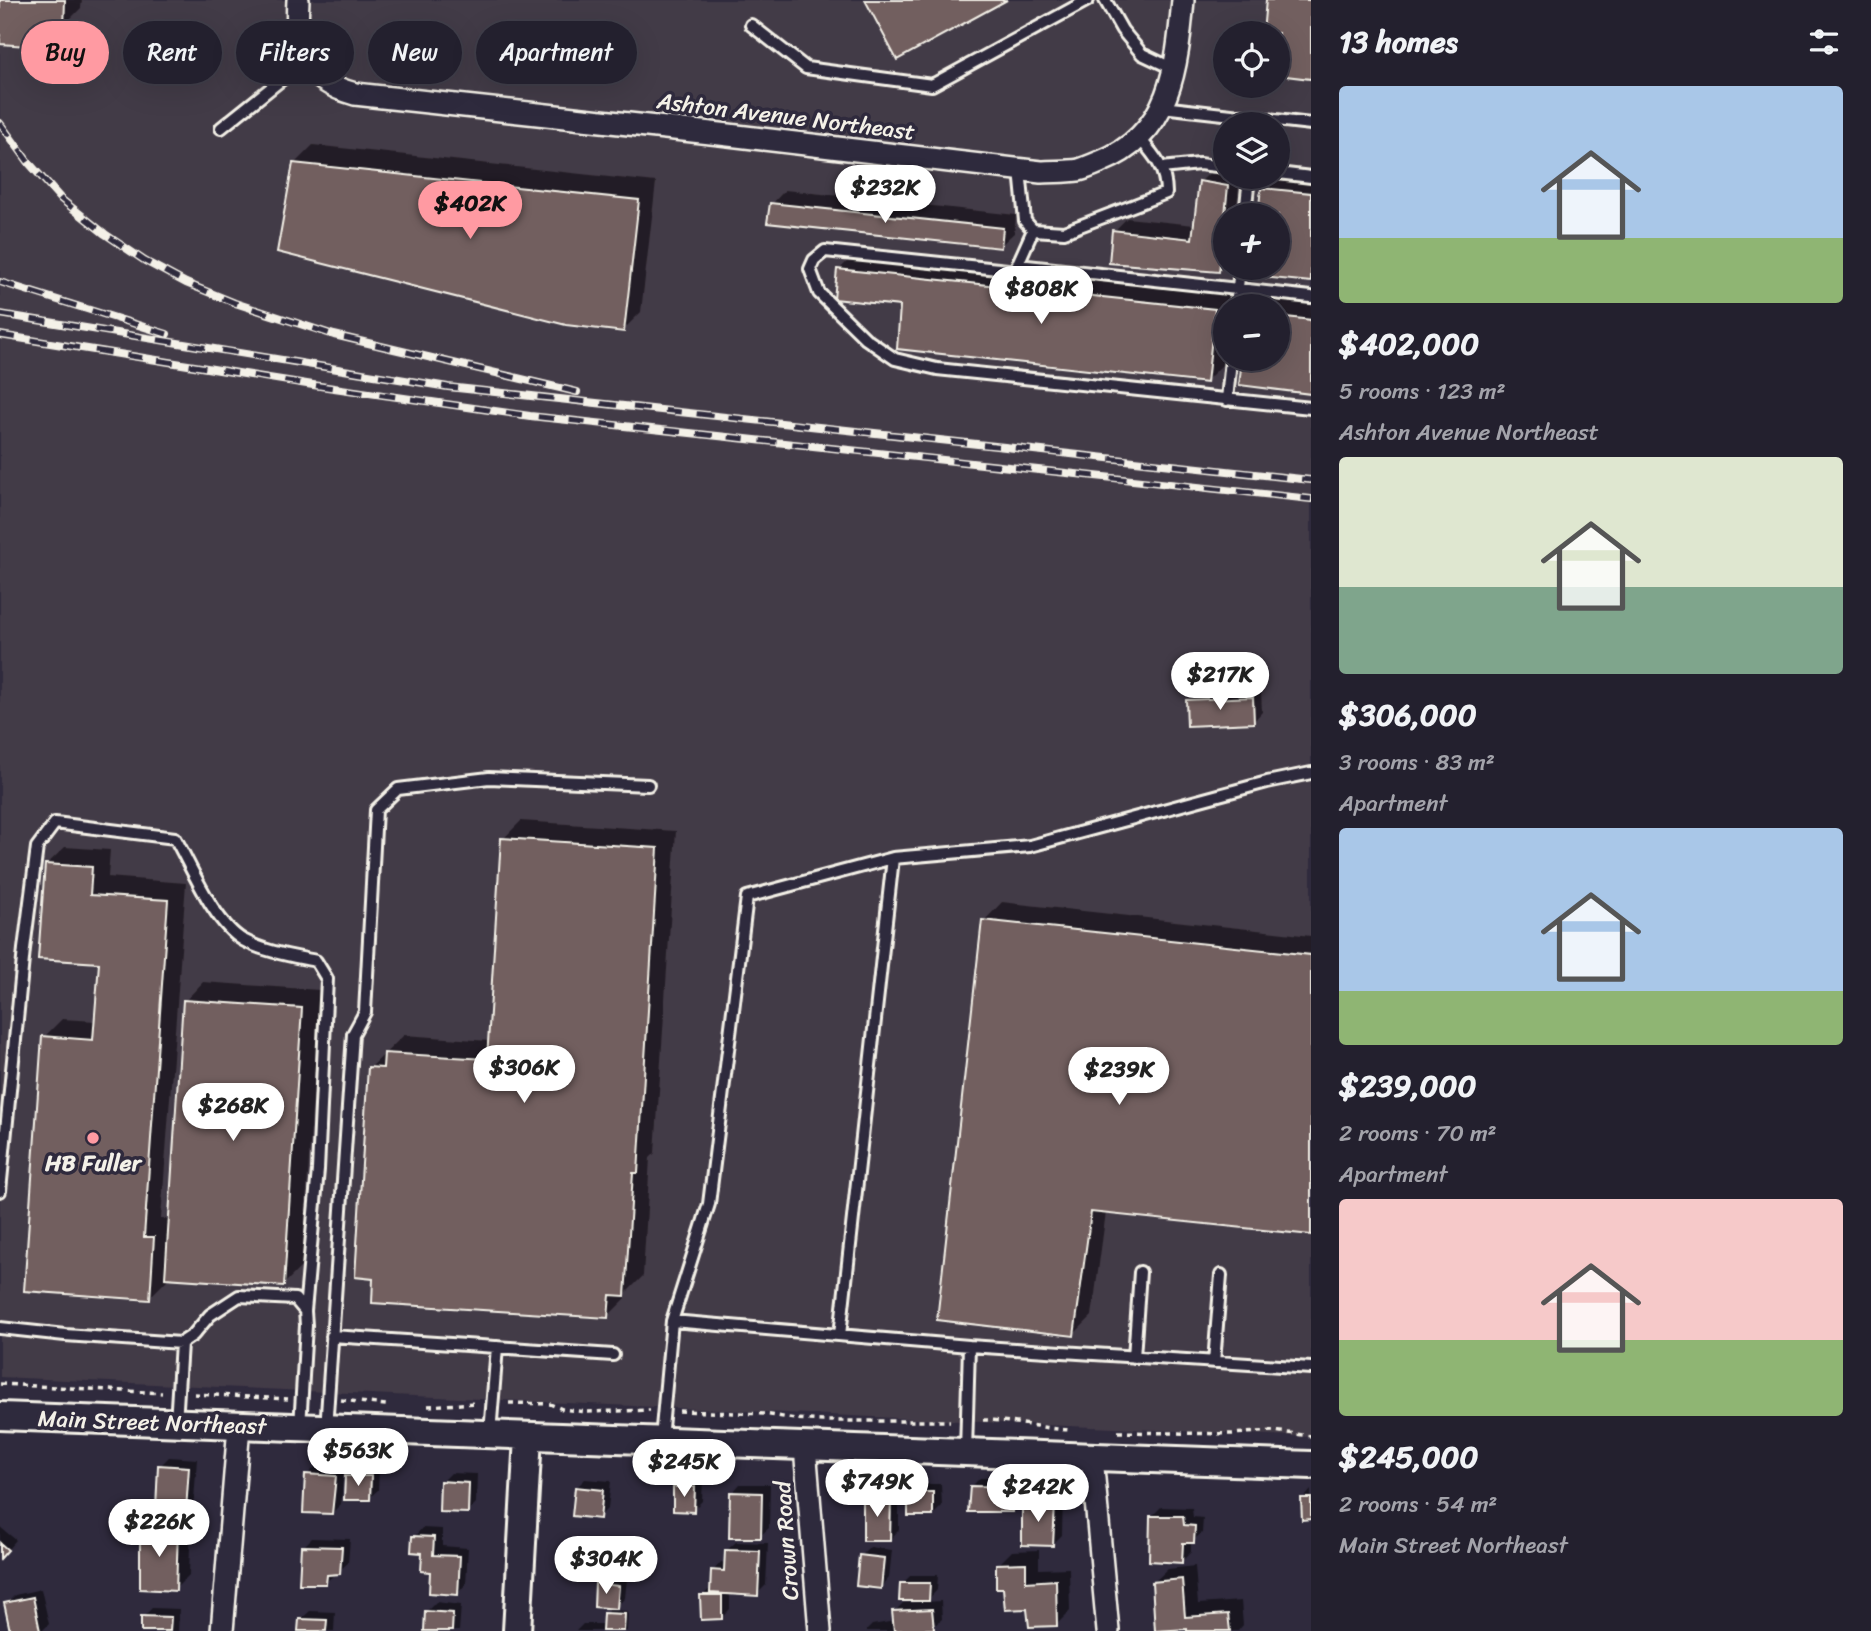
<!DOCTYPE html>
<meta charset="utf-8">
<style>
:root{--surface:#23202e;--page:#2f2d3a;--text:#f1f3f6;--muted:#a3a3aa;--line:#403e4a;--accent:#ff9aa2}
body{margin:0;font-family:Sriracha,sans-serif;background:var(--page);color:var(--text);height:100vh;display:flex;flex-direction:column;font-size:26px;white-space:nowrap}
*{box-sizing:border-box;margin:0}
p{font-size:23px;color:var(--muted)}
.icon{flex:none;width:38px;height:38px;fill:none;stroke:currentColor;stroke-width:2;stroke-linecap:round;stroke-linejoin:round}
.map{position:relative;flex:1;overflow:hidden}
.drawer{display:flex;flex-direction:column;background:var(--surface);width:560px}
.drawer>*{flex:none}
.guide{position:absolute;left:21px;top:21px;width:665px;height:63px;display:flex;gap:14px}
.controls{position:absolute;left:1213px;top:21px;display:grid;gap:14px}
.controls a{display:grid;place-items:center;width:77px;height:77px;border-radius:50%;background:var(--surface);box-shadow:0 7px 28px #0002,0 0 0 2px var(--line);font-size:35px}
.price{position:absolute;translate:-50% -60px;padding:0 16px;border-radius:24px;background:#fff;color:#222;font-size:23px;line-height:46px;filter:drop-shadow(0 2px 4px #0008)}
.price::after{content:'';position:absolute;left:50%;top:42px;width:21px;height:16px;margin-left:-10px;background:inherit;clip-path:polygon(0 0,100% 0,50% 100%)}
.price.on{background:var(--accent);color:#111}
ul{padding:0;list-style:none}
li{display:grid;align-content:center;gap:14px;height:371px;padding:0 28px}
li span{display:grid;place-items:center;height:217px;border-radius:7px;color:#555}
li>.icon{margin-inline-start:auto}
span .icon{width:126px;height:126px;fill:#fffc;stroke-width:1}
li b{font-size:30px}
h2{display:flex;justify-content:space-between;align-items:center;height:84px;padding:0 28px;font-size:30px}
.chip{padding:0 24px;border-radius:32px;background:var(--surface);box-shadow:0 7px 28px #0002,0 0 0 2px var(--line);font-size:24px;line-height:63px}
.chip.on{background:var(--accent);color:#111}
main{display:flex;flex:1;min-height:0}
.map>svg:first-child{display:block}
.built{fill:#433a47;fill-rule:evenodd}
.shadow{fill:#0007}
.building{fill:#725e5f;stroke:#f4f1e8;stroke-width:2}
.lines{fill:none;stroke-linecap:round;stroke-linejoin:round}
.service-casing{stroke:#f4f1e8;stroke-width:16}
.minor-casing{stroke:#f4f1e8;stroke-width:26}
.tertiary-casing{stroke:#f4f1e8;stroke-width:32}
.path{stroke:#f4f1e8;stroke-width:3.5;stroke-dasharray:5 5;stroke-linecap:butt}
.service{stroke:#2f2a3d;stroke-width:10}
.minor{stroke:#2f2a3d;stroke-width:21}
.tertiary{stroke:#2f2a3d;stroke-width:26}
.rail-casing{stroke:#f4f1e8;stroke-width:8}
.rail{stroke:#2f2a3d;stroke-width:5;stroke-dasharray:16;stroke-linecap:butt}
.poi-dot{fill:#ff9aa2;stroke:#2f2a3d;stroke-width:2.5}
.labels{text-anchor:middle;stroke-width:7;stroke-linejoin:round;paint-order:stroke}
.street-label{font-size:23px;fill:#f4f1e8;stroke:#2f2a3d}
.poi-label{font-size:23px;font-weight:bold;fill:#f4f1e8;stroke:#2f2a3d}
</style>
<main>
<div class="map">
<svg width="1311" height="1631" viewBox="0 0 1311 1631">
<rect width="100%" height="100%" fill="#2f2a3d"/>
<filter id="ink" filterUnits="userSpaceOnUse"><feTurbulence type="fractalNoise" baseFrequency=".0143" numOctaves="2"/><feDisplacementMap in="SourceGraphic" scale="14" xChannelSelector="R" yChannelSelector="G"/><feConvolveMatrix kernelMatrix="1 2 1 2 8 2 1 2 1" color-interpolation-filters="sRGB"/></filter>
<g filter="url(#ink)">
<!-- built -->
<path class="built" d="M0,0h1311v1437l-1311,-60zM1225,33h53v53h-53zM1225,124h53v53h-53zM1225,215h53v53h-53zM1225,306h53v53h-53z"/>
<!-- shadow -->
<path class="shadow" d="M0,0h82l-1,8 -19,19 -62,16z
M313,145l343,37 -15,130 -18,18 -329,-166z
M1214,169l11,1v7h15l-4,38h-11v48l-6,7 -105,-39 13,-13 68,7 5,-43z
M1311,174v106l-58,-6 1,-6h24v-53h-18l3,-26 12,-12z
M785,190l231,25 -2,18 -14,13 -228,-42z
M857,251l375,41 -1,14h-6l-1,57 -18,18 -304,-77 -63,-34z
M1268,295l43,5v92l-70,-8 3,-25h34v-53h-21z
M1261,689l1,23 -8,9 -67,-21 9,-9z
M521,821l155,10 -21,322 -5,5 -7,118 -17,17v5l-18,18 -238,-248 34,-33 86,6 13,-202z
M65,847l45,3 -2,27 78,6 -25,336h10l14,-218 18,-19 117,8 -18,276 -18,18 -116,-7 -1,3 -18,18 -105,-261 18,-18 34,2 4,-59 -54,-97z
M1002,902l309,34v298l-205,-22 -14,104 -18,18 -90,-413z
M169,1457l28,2 -3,41 -9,9 -25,-43z
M316,1466l28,1 -3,37 -9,9 -25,-38z
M356,1468h23l-1,22 -9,8 -22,-21z
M451,1473l26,1 -1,29 -9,9 -25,-30z
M683,1478h20l-1,23 -9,9 -19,-23z
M980,1478l42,1 -1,23 -9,9 -41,-24z
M585,1479l26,2 -3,27 -9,9 -23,-29z
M740,1484h30l-1,44 -9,8 -28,-43z
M918,1484h23l1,22 -9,9 -23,-22z
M874,1490h25v40l-9,9 -25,-40z
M1311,1490v27l-8,-18z
M1033,1494h30l-1,41 -9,9 -29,-41z
M1161,1507l31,1 1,9 10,1 -1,15 -11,9v10l-9,9 -30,-45z
M156,1516l35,1 -2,58 -14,14 -33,-60z
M0,1527l16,13 -16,18z
M422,1528l20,1v17l26,2 -2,36 -8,9 -26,-23 -9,-19 -9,-14z
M312,1538l38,1 -2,24 -22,19 -23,-35z
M736,1542l32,1 -2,42 -9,9 -27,-2v17l-9,9 -19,-22 10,-9 1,-16 8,-9 6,1v-13z
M870,1547l22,3 -3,28 -8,9 -20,-31z
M1039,1550v19l30,-1 1,43 -13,13 -28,-17 -24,-20 -7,-22 14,-14z
M1195,1566l3,38 43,-3 2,24 -5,6h-49l-35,-49 14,-13z
M606,1575l21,3 -2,20 -9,9 -19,-23z
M911,1575h27l-1,15 -11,12 15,-1 1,18 -9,8 -32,2v2h-35l6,-6 23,-4 -1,-9 9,-9 17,-1v-3l-18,-15z
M41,1589l8,35 -7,7h-31l-5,-27 9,-9z
M436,1602l25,3 -2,26h-34l2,-20z
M152,1608l27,1 -1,22h-35v-14z
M609,1610l19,1 -1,20h-51l7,-7h21l1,-10z
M310,1611l25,1 -1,19h-34l1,-12z"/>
<!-- building -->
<path class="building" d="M0,0h65l-1,28 -22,19 -42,-3z
M865,0h142l-110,60z
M1266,0h45v79l-33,-4v-42h-15z
M293,163l346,37 -15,132 -58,-7 -289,-73z
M1199,181l29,5 -9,86 -110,-9 3,-33 80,9z
M1261,188l50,5v89l-60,-6 1,-8h26v-53h-20z
M770,203l233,25 -2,20 -234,-25z
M837,269l378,40 -8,74 -310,-34 3,-43 -66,-7z
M1278,316l33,4v74l-72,-9 3,-26h36z
M1253,697l1,26 -67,3 -1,-26z
M501,838l157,10 -20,325h-5l-8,123 -15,-1 -2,23 -236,-15 1,-24 -18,-2 13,-210 15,1 1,-15 103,6z
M45,864l47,3 -2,28 78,5 -24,337h10l-4,63 -126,-9 18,-255 51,4 6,-77 -61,-4z
M982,920l329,35v280l-220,-23 -17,124 -137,-16z
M183,1000l119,8 -18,278 -119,-8z
M158,1465l31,2 -3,44 -30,-2z
M305,1474l31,2 -4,38 -29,-1z
M345,1476h26l-1,24h-26z
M440,1481l29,2 -1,30 -29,-1z
M970,1486l44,1 -2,25h-44z
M575,1487l28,3 -3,29 -28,-3z
M673,1487h22l-1,25 -21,-1z
M730,1492l32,1 -1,45h-32z
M908,1492h25v24h-25z
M863,1498h28l-1,43h-27z
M1301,1498h10v21l-9,1z
M1022,1502l33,1 -2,43 -31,-1z
M1150,1516h33l1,9 11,1 -1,17h-11l-1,20 -33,-2z
M140,1529l38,1 -2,61 -36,-2z
M412,1536l22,1 -1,18 27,1 -2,39 -29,-2 1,-21 -9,-1 1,-18 -11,-1z
M0,1543l8,7 -8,9z
M301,1546l41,1 -2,27 -13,1 -1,9h-27z
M725,1550l35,1 -2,45 -48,-3 1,-23 13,1z
M859,1555l25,3 -3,31 -25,-3z
M1026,1563v19l30,-2 1,46 -28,1 -2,-18 -22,1 -2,-22h-7v-24z
M1182,1579l3,38 43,-3 2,17h-43v-2l-32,2 -3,-49z
M595,1583l24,3 -2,23 -23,-2z
M900,1583h30l-1,18h-30z
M700,1595h22v24l-21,1z
M33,1597l7,34h-30l-6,-28z
M932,1609l2,20 -40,2 -2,-20z
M425,1611l28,2 -1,18h-28z
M603,1613l22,1 -1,17h-22z
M141,1616l30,1 -1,14h-29z
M299,1619l28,1 -1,11h-28z"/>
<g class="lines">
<defs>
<path id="service" d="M1105,0l17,30 20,24 34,16
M751,25l55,43 126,17 156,-85
M1162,107l149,17
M221,128l85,-68
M1162,168l37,-4 26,3
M1020,170l5,51 8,9 31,2 102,-39c0,-24 -11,-37 -26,-54
M1278,173l33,4
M1245,215l4,-38
M1033,230l-17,38 -8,2 -183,-19 -11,9 -4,9 9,24 47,46 29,20 42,10 374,39
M1018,265l293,32
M1236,306l4,-38
M1227,400l4,-41
M0,1191l24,-242 13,-102 18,-24 120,15c17,30 39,85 68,102 22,12 49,16 73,21l11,18 -9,191 -13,141
M672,1321l297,25 -3,105
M0,1328l65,7 116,8 12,-8 17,-20 29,-19 56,3 10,12 1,14 -6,102
M840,1335l53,-477
M332,1336l281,19
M969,1346l342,22
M1134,1357l6,-85
M1214,1362l7,-87
M176,1423l5,-80
M326,1429l27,-395 12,-22 11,-202 22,-21 91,-11 159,7
M490,1433l7,-86
M661,1439l11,-118 37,-117 38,-307 146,-39 137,-12 237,-64 44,-9"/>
<path id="minor" d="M298,0c-3,49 5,80 57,94l365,40 321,38c12,-1 26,0 38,-2 7,-2 14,-5 21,-8 71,-28 77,-94 83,-162
M805,1447l15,184
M1092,1457l16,174
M222,1631l17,-205"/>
<path id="tertiary" d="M0,1416l1311,49
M517,1631l11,-194"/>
</defs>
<!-- service casing -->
<use href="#service" class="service-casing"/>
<!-- minor casing -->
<use href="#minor" class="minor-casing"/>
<!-- tertiary casing -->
<use href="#tertiary" class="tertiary-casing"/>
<!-- path -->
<path class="path" d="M0,1384l162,9
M194,1394l94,5
M341,1400l45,5
M509,1403l41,1 12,5 24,3 64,-2
M428,1406l48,-3
M679,1411l86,3 30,5 28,2h127
M983,1420c29,0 59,9 89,10
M1118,1432l114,2 41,-3 38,5"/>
<!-- service -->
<use href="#service" class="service"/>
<!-- minor -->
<use href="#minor" class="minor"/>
<!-- tertiary -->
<use href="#tertiary" class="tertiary"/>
<defs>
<path id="rail" d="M0,123l29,40 32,36 44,35 40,27 41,22 49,20 99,32 243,57
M0,282l167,52
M0,314l448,73 863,93
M0,335l313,50 217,31 781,83"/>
</defs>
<!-- rail casing -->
<use href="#rail" class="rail-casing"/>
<!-- rail -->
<use href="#rail" class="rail"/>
</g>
</g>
<!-- markers -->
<circle class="poi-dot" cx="93" cy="1138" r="7"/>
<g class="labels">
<!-- street labels -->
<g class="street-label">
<text transform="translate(786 116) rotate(7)" y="8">Ashton Avenue Northeast</text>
<text transform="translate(152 1422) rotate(2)" y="8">Main Street Northeast</text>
<text transform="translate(786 1541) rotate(-94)" y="8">Crown Road</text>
</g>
<!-- poi labels -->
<g class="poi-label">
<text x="93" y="1171">HB Fuller</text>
</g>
</g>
</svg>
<div class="controls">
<a><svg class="icon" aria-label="locate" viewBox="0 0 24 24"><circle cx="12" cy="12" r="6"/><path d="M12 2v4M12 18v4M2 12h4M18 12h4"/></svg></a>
<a><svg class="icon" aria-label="layers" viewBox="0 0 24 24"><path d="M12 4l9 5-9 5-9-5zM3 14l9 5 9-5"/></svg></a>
<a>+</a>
<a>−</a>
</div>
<b class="price" style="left:885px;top:225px">$232K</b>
<b class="price on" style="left:470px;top:241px">$402K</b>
<b class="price" style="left:1041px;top:326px">$808K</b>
<b class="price" style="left:1220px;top:712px">$217K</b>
<b class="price" style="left:524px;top:1105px">$306K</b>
<b class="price" style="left:1119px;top:1107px">$239K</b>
<b class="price" style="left:233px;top:1143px">$268K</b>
<b class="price" style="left:358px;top:1488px">$563K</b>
<b class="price" style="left:684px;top:1499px">$245K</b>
<b class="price" style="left:877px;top:1519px">$749K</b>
<b class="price" style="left:1038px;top:1524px">$242K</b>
<b class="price" style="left:159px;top:1559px">$226K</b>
<b class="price" style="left:606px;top:1596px">$304K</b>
<div class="guide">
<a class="chip on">Buy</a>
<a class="chip">Rent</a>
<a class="chip">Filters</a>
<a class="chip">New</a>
<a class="chip">Apartment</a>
</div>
</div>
<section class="drawer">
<h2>13 homes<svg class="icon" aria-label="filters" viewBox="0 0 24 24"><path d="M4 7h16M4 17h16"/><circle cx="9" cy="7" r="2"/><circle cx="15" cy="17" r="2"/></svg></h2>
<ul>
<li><span style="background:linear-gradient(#a9c7e8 70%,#8fb573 0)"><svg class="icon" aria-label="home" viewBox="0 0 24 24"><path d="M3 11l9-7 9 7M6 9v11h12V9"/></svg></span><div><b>$402,000</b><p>5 rooms · 123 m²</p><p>Ashton Avenue Northeast</p></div></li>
<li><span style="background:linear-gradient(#dfe7d0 60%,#7fa58c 0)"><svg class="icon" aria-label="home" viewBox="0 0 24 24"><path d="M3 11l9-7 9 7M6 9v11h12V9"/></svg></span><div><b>$306,000</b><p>3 rooms · 83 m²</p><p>Apartment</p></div></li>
<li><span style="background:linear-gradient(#a9c7e8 75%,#8fb573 0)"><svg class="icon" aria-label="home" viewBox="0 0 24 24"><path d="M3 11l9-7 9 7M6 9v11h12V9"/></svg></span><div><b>$239,000</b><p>2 rooms · 70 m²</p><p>Apartment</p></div></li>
<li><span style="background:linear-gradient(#f6c9c9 65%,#8fb573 0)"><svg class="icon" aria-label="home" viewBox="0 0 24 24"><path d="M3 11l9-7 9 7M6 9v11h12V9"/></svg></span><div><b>$245,000</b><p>2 rooms · 54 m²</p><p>Main Street Northeast</p></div></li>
</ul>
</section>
</main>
